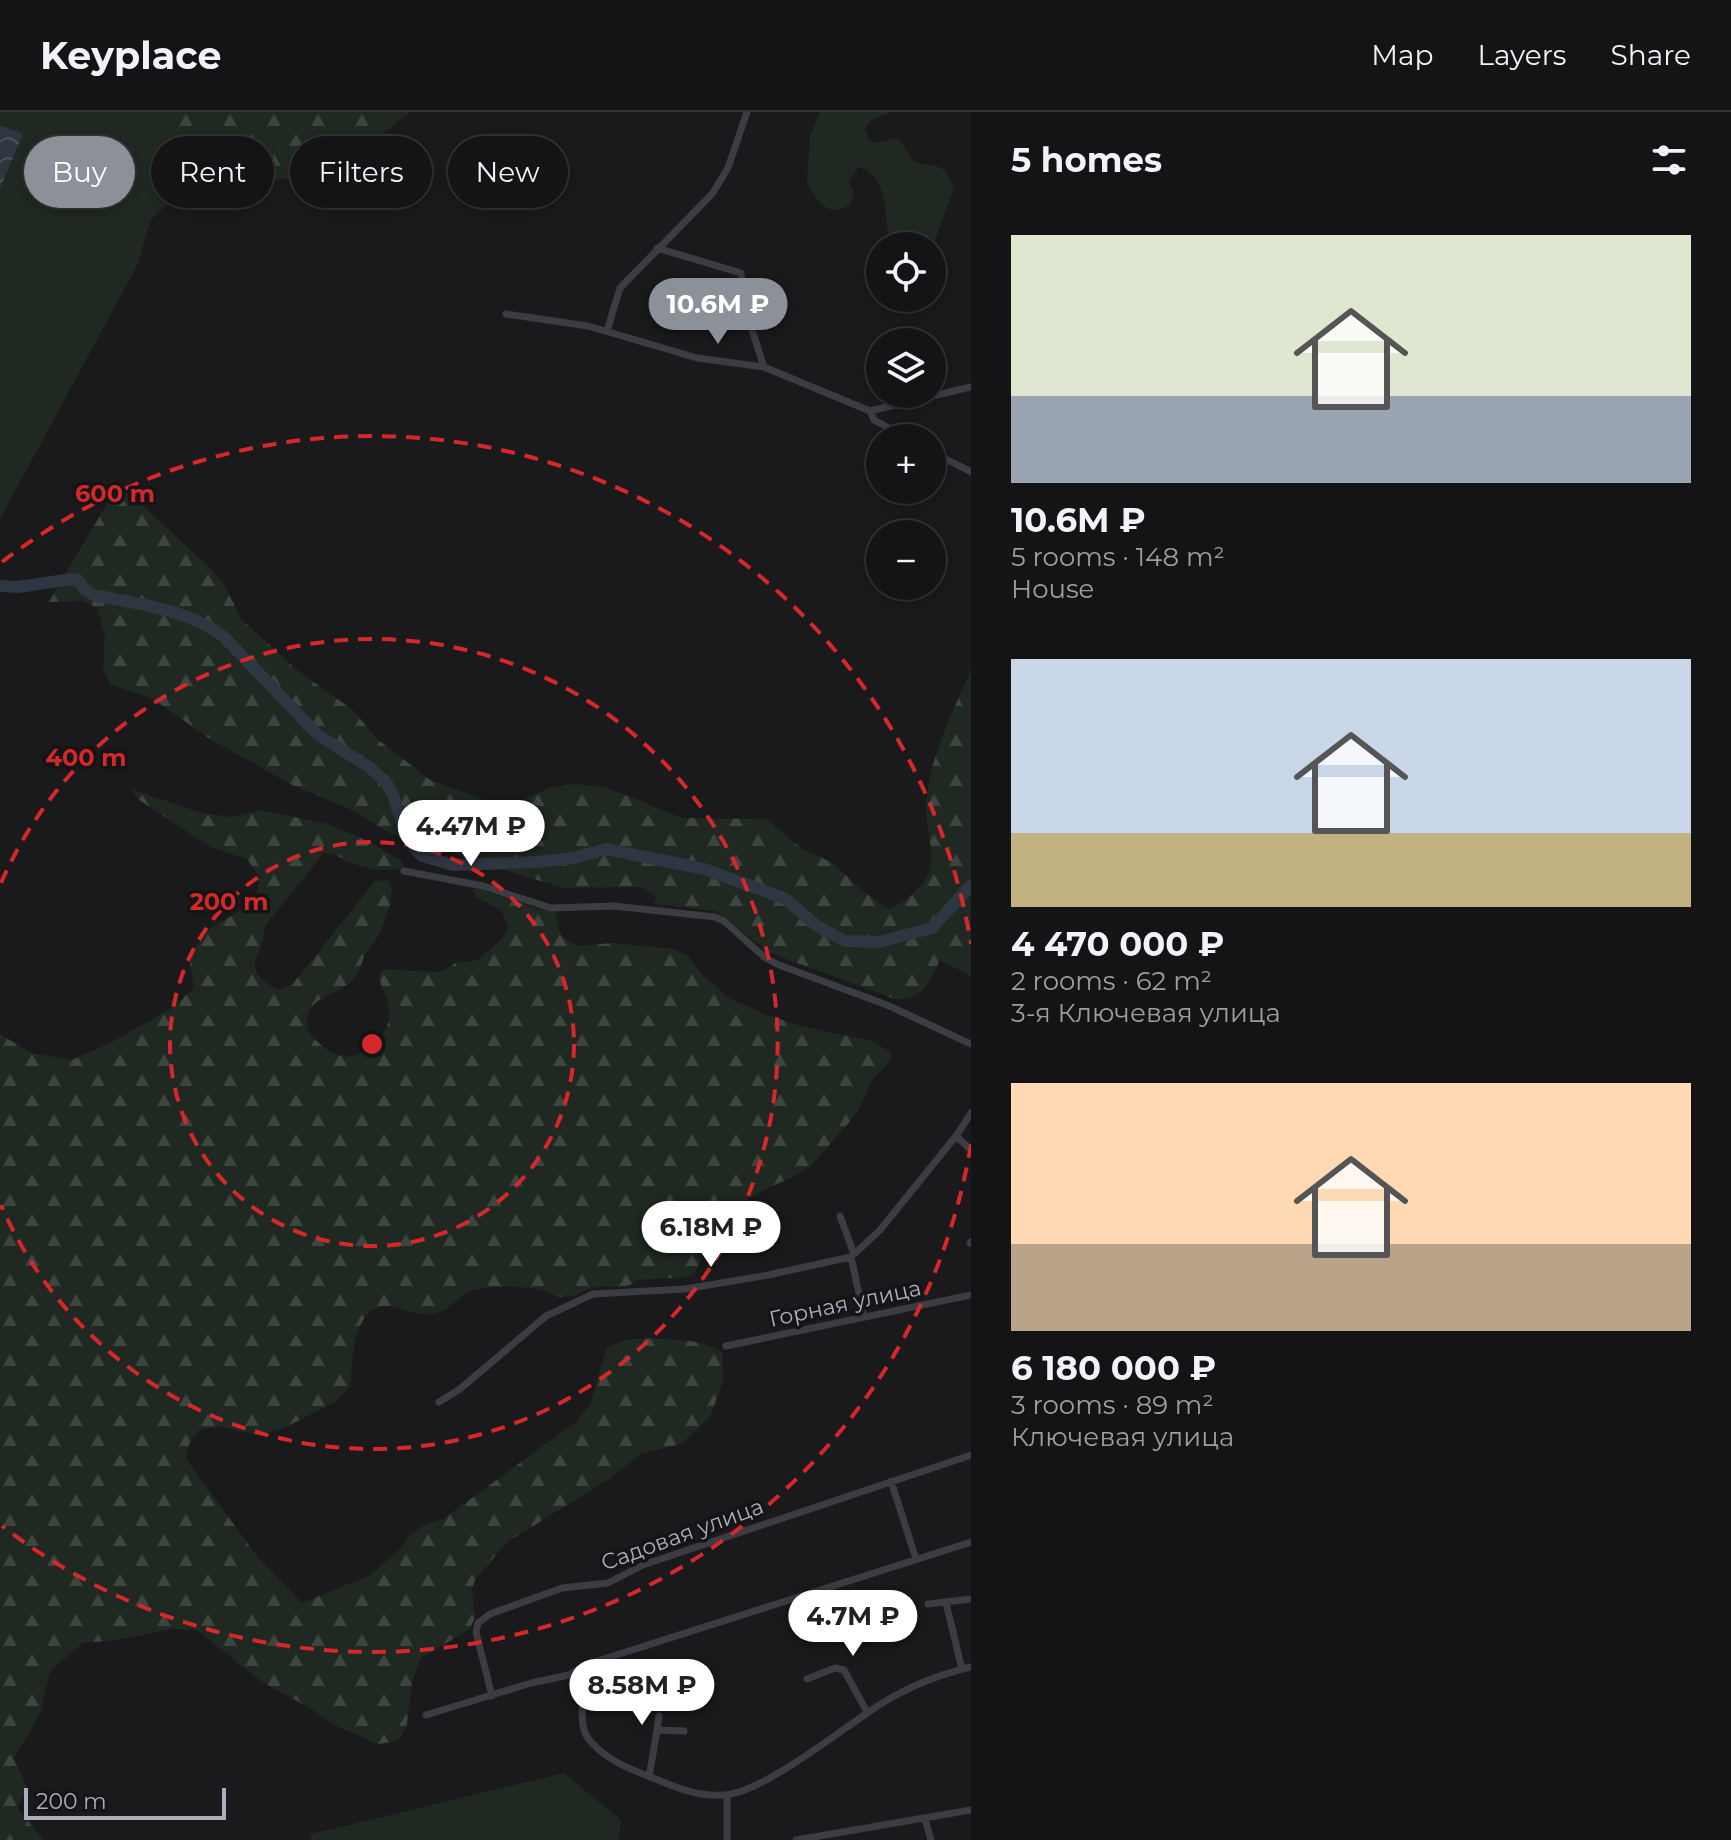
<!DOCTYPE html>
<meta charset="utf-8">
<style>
:root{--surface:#141315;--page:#212022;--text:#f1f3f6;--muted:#9d9ea0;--line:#333234;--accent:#8c9099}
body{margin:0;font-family:Montserrat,sans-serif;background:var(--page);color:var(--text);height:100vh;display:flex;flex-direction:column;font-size:30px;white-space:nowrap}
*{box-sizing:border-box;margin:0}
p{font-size:26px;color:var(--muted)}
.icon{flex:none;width:44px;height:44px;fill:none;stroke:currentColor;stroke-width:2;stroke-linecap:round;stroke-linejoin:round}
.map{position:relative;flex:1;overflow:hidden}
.drawer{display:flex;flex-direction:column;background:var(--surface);width:760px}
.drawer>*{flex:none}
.top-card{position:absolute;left:24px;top:24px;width:760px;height:72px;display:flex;gap:16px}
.controls{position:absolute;left:866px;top:120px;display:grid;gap:16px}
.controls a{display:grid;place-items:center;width:80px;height:80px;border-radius:50%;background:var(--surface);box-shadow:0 4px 12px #0003,0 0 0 2px var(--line);font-size:40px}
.scale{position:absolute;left:24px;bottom:20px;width:202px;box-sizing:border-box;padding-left:8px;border:4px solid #abaebc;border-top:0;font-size:22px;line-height:28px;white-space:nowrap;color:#abaebc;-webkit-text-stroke:6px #151417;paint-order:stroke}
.price{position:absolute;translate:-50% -68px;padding:0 18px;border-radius:28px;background:#fff;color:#222;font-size:26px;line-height:52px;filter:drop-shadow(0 2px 4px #0008)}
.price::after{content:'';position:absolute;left:50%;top:48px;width:24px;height:18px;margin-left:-12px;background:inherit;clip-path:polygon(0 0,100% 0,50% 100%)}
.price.selected{background:var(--accent);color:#fff}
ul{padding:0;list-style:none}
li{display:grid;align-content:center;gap:16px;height:424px;padding:0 40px}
li span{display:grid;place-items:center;height:248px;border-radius:0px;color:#555}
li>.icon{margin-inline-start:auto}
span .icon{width:144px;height:144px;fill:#fffc;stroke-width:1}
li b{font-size:34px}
h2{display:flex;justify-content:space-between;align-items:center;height:96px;padding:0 40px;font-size:34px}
.tag{padding:0 28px;border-radius:36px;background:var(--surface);box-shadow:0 4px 12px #0003,0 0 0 2px var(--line);font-size:28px;line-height:72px}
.tag.selected{background:var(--accent);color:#fff}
header{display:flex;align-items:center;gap:48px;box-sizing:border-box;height:112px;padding:0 40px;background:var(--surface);border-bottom:2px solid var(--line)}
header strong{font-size:38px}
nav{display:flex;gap:44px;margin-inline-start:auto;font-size:28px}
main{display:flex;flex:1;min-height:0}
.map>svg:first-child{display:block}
.green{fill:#1f2821}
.forest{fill:url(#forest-firs)}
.water{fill:url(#water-waves)}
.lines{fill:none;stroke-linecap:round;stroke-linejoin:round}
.river{stroke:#2e3641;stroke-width:12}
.minor{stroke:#3c3c43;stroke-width:7}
.ring{fill:none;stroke:#d62828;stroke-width:4;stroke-dasharray:14 10}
.labels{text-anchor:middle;stroke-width:7;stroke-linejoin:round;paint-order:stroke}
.street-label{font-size:22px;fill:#abaebc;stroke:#151417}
.centre{fill:#d62828;stroke:#151417;stroke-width:4}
.ring-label{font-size:24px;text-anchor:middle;font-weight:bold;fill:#d62828;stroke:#151417;stroke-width:7;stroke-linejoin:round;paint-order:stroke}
</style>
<header>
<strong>Keyplace</strong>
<nav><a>Map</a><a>Layers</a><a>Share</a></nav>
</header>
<main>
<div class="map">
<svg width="971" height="1728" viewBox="0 0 971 1728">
<defs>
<pattern id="forest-firs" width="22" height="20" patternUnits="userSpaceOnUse" patternTransform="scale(2)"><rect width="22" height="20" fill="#1f2821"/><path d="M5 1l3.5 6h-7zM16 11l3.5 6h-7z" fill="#3d453f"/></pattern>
<pattern id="water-waves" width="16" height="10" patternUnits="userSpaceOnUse" patternTransform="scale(2)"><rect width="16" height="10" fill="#2e3641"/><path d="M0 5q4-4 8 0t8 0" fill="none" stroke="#4a515a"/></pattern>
</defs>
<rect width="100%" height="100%" fill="#1a191c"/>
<!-- green -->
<path class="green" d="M0,0h181l32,48 -63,61 -12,43 -138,255z
M820,0h71c-11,5 -21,6 -26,17l4,10 7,4c31,-9 22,-3 37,18 20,8 31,-3 41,27l-22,61v-3h-42c-6,-25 0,-70 -31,-79l-10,14 5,13 -4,11 -11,5 -11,-1 -10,-8 -11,-18 3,-48z
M564,1661l57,47 -2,20h-308v-6z"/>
<!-- forest -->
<path class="forest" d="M182,0h228l-56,44 -45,21 -35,3 -23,10 -6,-16 10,-17 -7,-16 -22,10 -35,3 -19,-23z
M125,380l11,7 76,71 13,16 16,33 56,51 56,40 23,28 54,42 76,28 43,-20 26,-4 31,3 76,31 84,1 35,29 32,15 30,28 26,18c15,-6 34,-21 40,-37 7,-18 -4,-47 -3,-68 3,-46 27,-92 45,-135v307l-31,-16c-11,22 -17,41 -45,39l-125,-46 -54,-42 -62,-7 2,-8 -14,-9 -78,1 -97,-29 -45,-18 -31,-7 -37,-23 -64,-27 -83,-47 -54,-38 -43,-15 -7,-15 2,-33 -8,-28 -14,-7 -35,1 64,-106z
M131,677l68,23 31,5 31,-7 67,14 44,19 29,18 3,6c-20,6 -38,2 -57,-6 -9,-4 -14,-9 -24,-7l-58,72c-2,36 -29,40 13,64l14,-5 83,-104 13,-1c10,12 -4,45 -11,58 -3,6 -8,9 -11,15 -5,9 -6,20 -13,27 -19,19 -51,14 -45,51 20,25 42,37 68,11 7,-7 14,-17 13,-28 0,-12 -7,-25 -10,-37l4,-8 58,3 18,-11 12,1 8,-3 25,-22 4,-11 -7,-16 -25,-13 -3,-8 4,-1 65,22h13l6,26 16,10 36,-3 61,6 13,6 14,18 28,25 36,16 36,12 72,15 18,12 -1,8 -17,18 -16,34 -45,52c-13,11 -30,16 -46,24 -45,23 -52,42 -72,86l-7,2 -49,3c-10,10 -28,6 -41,7 -12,2 -22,11 -35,10 -7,0 -15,-6 -22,-7 -18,-4 -43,-4 -61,-1 -16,2 -27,19 -43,24 -16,5 -32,-5 -47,-7 -37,-2 -37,56 -38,80l-16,16 -51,26 -28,7 -33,-8 -23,2 -10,13 -4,15 5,9 66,90 45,47 67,-27 32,-28 8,-13 17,-11 17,-5 133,-97 14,-18 17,-57c6,-2 12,-6 19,-7 22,-3 80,-3 96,13l1,28 -13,36 -29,27 -41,10 -29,24 -104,64 -32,38 -3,9 3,28 -5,12 -49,29 -9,24 -5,42 -6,13 -8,5 -15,2 -44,-19 -24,-17 -48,-26 -65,-52 -26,-1 -54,11 -34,3 -33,28 -10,43 -26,44 14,32 -11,17 26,33h-43v-806l31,19 41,7 40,-18 57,-32 25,-22 -4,-24 6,-18 13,-17 31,-18 18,-19 1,-16 -12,-17 -35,-11 -73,-48z"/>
<!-- water -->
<path class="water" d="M0,13l23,9 -23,54z"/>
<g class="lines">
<!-- river -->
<path class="river" d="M0,474l18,1 54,-8 6,1 7,10 9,5c44,9 94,14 130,42l94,98 51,32 17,15 7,13 12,37 9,16 8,8 31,9 83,-3 38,-4 32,-9 98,20 82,30 31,27 28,15 34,1 53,-14 39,-43"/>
<!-- minor -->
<path class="minor" d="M657,136l84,25 3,32 20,62
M506,202l82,12 109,32 67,9 106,44 4,9 33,18
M607,219l13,-43 92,-94 16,-26 19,-56
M870,299l101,-24
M932,340l39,20
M404,759l79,15 68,22 63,-2 101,11 9,4 40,36 15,8 108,40 84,39
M956,1024l15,14
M840,1104l14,38
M970,1131l1,-1
M851,1145l13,60
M726,1234l245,-51
M439,1290l21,-13 86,-73 47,-22 92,-5 83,-14 83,-18 29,-27 76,-94 15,-23
M891,1369l25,78
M946,1491l16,66
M928,1492l43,-5
M575,1560c16,20 -2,51 16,70 17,19 39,27 62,36 24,10 45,19 71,17 37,-2 110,-60 142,-81 32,-23 67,-38 105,-47
M807,1567l28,-11 9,2 23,42
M492,1584l-16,-64 2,-9 12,-9 72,-26 46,-5 35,-18 328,-110
M426,1603l105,-32 38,-8 16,-10 386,-123
M657,1618l2,-14
M649,1665l8,-47 27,1
M727,1683v45
M925,1707l6,21
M796,1728l175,-30"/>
</g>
<!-- distance rings -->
<g class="ring">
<circle cx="372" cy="932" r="202"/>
<path d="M1 771A405 405 0 1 1 1 1093"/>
<path d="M971 1032A607 607 0 0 1 2 1414M2 450A607 607 0 0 1 971 832"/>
</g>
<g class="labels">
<!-- street labels -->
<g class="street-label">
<text transform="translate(845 1191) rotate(-12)" y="8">Горная улица</text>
<text transform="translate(682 1422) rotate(-20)" y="8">Садовая улица</text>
</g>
</g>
<circle cx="372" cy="932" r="12" class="centre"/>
<g class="ring-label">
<text x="115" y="390">600 m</text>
<text x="86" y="654">400 m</text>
<text x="229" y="798">200 m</text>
</g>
</svg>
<div class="controls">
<a><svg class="icon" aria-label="locate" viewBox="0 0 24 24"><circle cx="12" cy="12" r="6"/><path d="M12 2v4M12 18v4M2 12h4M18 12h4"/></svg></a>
<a><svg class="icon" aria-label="layers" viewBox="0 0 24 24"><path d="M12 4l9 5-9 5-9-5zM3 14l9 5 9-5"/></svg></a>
<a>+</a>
<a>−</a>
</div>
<div class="scale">200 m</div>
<b class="price selected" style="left:718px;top:234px">10.6M ₽</b>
<b class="price" style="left:471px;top:756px">4.47M ₽</b>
<b class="price" style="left:711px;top:1157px">6.18M ₽</b>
<b class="price" style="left:853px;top:1546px">4.7M ₽</b>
<b class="price" style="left:642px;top:1615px">8.58M ₽</b>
<div class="top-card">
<a class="tag selected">Buy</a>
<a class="tag">Rent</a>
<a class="tag">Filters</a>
<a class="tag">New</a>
</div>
</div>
<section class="drawer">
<h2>5 homes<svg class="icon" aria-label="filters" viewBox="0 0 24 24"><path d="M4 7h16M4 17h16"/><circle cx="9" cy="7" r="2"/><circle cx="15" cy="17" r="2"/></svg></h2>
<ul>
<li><span style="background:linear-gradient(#dfe7d0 65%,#9aa5b1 0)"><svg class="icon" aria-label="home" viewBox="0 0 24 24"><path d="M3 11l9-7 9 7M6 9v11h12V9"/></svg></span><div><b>10.6M ₽</b><p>5 rooms · 148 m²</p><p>House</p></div></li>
<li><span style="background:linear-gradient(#c9d6e8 70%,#c2b280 0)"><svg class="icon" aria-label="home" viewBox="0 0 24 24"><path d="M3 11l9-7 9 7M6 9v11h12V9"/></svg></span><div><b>4 470 000 ₽</b><p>2 rooms · 62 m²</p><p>3-я Ключевая улица</p></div></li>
<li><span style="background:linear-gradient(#ffd9b3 65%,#b9a48a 0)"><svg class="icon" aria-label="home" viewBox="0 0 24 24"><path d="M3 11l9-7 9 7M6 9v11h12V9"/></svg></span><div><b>6 180 000 ₽</b><p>3 rooms · 89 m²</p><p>Ключевая улица</p></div></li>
</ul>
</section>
</main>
